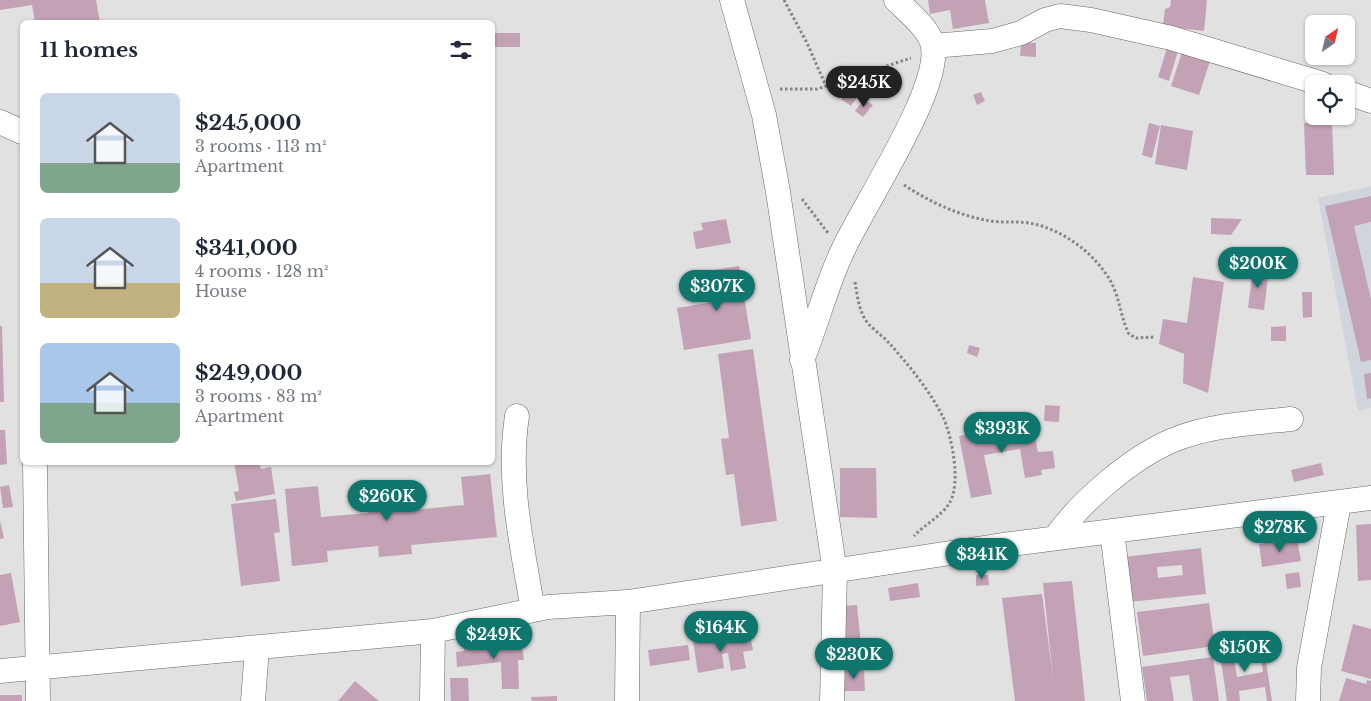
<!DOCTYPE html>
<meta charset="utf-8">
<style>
:root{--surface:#fff;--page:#f6f6f7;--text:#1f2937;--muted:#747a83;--accent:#0f766e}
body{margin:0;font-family:"Libre Baskerville",serif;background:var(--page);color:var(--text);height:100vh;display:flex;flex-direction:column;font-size:19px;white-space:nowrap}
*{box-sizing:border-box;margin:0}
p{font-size:16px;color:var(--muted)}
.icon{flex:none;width:28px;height:28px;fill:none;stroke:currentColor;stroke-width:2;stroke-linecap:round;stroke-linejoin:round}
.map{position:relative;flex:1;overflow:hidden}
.side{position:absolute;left:20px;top:20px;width:475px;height:445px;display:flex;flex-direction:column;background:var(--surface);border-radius:8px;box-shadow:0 1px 4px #0004}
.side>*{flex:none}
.needle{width:32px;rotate:34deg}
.controls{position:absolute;left:1305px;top:15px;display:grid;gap:10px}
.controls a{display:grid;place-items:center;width:50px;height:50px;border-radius:8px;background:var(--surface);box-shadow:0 1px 4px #0004;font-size:25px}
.price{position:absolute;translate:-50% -42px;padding:0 11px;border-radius:18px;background:var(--accent);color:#fff;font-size:16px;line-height:32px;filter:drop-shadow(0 1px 2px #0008)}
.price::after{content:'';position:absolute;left:50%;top:30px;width:15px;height:11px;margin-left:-8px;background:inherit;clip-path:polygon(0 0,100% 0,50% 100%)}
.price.selected{background:#222;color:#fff}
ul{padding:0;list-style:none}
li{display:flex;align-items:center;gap:15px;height:125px;padding:0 20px}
li span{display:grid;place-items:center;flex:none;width:140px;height:100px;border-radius:8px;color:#555}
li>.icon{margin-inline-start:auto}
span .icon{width:60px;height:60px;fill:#fffc;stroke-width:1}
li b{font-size:21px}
h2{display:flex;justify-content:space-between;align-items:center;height:60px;padding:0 20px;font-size:21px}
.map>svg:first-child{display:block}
.built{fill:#d0d5dc}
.building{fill:#c4a2b5;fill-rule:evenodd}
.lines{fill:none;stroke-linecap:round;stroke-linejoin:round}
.minor-casing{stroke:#676768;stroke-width:25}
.path{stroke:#848484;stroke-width:3;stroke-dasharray:2.5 2.5;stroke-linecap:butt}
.minor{stroke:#fff;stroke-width:24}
</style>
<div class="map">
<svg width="1371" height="701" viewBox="0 0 1371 701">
<rect width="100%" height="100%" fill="#e1e1e2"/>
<!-- built -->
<path class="built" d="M1371,186v222l-13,3 -40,-213z"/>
<!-- building -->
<path class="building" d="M0,0h96l4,22h-65l-3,-17 -32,5z
M928,0h57l4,23 -36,6 -3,-19 -20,4z
M1171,0h36l-3,31 -41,-5 2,-17 5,-2z
M494,33h26v14h-26z
M1021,42l15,1v14l-16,-1z
M1167,48l11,3 -9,30 -11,-4z
M1182,52l28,9 -11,34 -28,-9z
M851,86l9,7 -9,13 -10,-7z
M981,92l4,9 -8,4 -4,-10z
M864,99l9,6 -10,12 -8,-6z
M1332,122l2,53h-28l-2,-52z
M1149,123l11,3 -8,32 -10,-3z
M1161,125l32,6 -6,39 -32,-6z
M1371,196v26l-17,4 17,73v61l-10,2 -36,-156z
M1211,218l31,1 -11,16 -20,-1z
M726,219l5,24 -35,6 -3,-17 10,-2 -2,-7z
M739,266l12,73 -67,11 -7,-42 30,-5 -5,-31z
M1253,268l16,2 -5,40 -16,-2z
M1193,277l31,5 -16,111 -25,-10 1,-29 -25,-10 4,-25 24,4z
M1302,292h10v25l-9,1z
M0,326h2l2,76h-4z
M1286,326v15h-15v-14z
M969,345l11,3 -3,9 -10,-4z
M753,349l24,172 -36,5 -7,-52 -8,1 -5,-36 8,-1 -11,-84z
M1371,373v25l-4,1 -3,-25z
M1045,405l15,1 -1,16 -15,-1z
M1032,422l6,30 15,-1 2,17 -14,2 1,5 -17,3 -5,-29 -36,6 8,39 -21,4 -12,-62z
M0,430h5l2,34 -7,1z
M234,462h25l2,7 10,-2 4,27 -39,7 -2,-9 5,-1z
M1321,463l3,12 -30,7 -3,-12z
M840,468h36l1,50 -37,-1z
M490,474l7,63 -86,8 1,9 -33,3 -1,-11 -51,5 1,11 -36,4 -7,-77 33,-3 3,31 47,-4 -2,-22 45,-4 2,23 51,-5 -3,-28z
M9,485l4,22 -10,1 -3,-21z
M276,499l4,33 -6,1 6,48 -39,5 -10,-82z
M0,521l4,17 -4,1z
M1371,524v56l-13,1 -2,-56z
M1297,539l4,22 -39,6 -3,-23z
M1201,548l5,46 -77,8 -5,-45zM1182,565l1,10 -25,3 -1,-11z
M1299,572l2,15 -14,2 -2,-15z
M11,573l9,49 -20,4v-51z
M976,575h12l1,10 -13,1z
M1072,581l13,120h-70l-13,-103 40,-4 11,84 -10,-95z
M918,583l2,14 -30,4 -2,-13z
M1209,603l6,43 -72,10 -6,-44z
M857,605l4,40 -15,2 -4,-41z
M1353,624l18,5v50l-30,-8z
M739,634l1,8 11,-2 2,10 -10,2 3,16 -15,3 -3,-18 -6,1 2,14 -26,5 -5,-32z
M492,639l1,10 29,-3 2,14h-6l1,29h-17l-1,-27 -44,5 -1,-15 8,-1 -1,-9 11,-1 1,9 6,-1 -2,-8z
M688,645l2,15 -40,6 -2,-16z
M1264,648l8,53h-5l-2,-14 -26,4 1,10h-13l-7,-47zM1260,654l3,18 -26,5 -3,-18z
M1213,657l6,44h-26l-4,-26 -19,2 4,24h-27l-5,-34z
M844,669h20l1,22h-21z
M450,678h18l1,23h-18z
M1346,678l20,6 1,-4 4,1v20h-32z
M355,681l24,20h-41z
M0,695h22v6h-22z
M557,696v5h-25l-1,-4z"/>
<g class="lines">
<defs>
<path id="minor" d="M732,0l32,115 14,77 57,380 -3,129
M933,46l59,-5 29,-8 24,-13 15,-4 31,4 80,18 152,46
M1346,92l25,9
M0,122l22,10
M802,360c15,-36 24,-75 41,-110 20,-44 97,-159 90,-203 -2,-17 -25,-35 -37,-47
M517,416c-10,65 5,130 16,194
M35,462l3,239
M1112,531l21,170
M1055,538c25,-36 75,-79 116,-97 37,-16 81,-18 120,-22
M0,671l433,-40 115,-24 80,-5 375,-57 368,-47
M253,701l4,-53
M432,701l1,-70
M627,701l1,-99
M1308,701l1,-33 30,-165"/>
</defs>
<!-- minor casing -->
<use href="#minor" class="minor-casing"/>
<!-- path -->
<path class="path" d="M784,0l23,43 19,43
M780,89h37l94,-31
M904,185c26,17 55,31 87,36 12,2 25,0 38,2 30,5 60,26 77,51 14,19 13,40 23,60l7,4 19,-1
M802,199l26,34
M855,282c2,11 3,23 8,33 4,11 18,19 26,28 19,21 41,48 54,74 9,19 18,66 7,85 -8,14 -25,22 -36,34"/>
<!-- minor -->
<use href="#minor" class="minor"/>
</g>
</svg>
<div class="controls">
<a><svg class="needle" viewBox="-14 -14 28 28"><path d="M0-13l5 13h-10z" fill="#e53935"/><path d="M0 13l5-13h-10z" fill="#747a83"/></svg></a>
<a><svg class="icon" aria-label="locate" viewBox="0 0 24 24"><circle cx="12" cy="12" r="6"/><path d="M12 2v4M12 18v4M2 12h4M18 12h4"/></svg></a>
</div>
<b class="price selected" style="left:864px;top:108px">$245K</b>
<b class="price" style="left:1258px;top:289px">$200K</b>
<b class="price" style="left:717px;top:312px">$307K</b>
<b class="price" style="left:1002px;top:454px">$393K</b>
<b class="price" style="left:387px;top:522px">$260K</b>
<b class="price" style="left:1280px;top:553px">$278K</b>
<b class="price" style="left:982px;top:580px">$341K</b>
<b class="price" style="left:721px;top:653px">$164K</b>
<b class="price" style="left:494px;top:660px">$249K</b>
<b class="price" style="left:1245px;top:673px">$150K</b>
<b class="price" style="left:854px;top:680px">$230K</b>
<section class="side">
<h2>11 homes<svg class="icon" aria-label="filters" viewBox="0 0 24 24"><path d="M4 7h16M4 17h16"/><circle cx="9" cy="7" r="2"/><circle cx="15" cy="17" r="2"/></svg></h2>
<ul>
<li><span style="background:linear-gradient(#c9d6e8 70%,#7fa58c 0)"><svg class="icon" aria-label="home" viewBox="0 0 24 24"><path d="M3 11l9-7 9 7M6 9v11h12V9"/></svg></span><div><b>$245,000</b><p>3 rooms · 113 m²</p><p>Apartment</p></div></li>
<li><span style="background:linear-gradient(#c9d6e8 65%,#c2b280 0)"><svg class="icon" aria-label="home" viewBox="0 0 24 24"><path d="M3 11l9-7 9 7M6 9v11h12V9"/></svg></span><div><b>$341,000</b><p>4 rooms · 128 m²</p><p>House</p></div></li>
<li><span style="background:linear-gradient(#a9c7e8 60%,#7fa58c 0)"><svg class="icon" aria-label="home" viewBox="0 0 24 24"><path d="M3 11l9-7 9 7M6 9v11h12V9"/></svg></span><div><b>$249,000</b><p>3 rooms · 83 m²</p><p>Apartment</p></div></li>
</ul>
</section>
</div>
